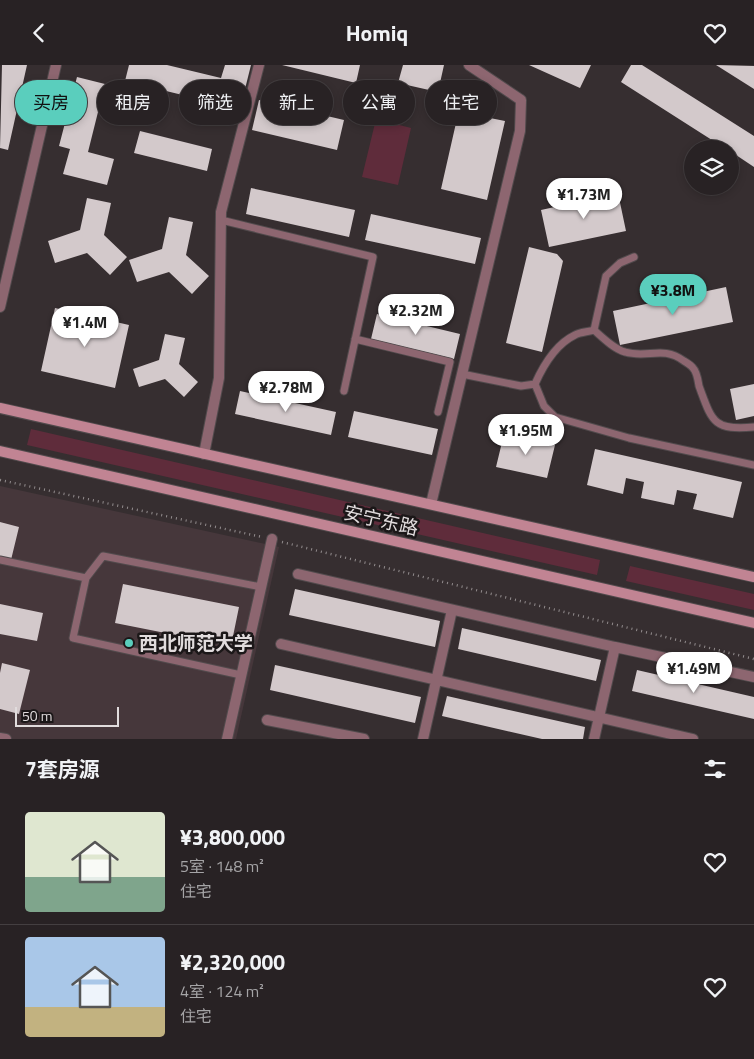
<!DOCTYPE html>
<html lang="zh">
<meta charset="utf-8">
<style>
:root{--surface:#282224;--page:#302a2c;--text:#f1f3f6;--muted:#a5a4a6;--line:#443f41;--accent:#5acebd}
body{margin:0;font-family:"Titillium Web","Noto Sans SC",sans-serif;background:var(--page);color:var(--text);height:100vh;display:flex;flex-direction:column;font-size:19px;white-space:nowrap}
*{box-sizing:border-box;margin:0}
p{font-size:16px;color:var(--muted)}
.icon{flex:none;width:28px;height:28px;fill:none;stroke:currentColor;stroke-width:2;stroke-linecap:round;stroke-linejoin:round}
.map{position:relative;height:674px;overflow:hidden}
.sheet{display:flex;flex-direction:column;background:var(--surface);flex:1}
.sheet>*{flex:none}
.guide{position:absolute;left:15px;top:15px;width:500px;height:45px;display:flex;gap:10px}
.fabs{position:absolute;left:684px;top:75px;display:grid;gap:10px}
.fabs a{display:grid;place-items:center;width:55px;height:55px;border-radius:50%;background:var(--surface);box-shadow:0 2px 8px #0003,0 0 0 1px var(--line);font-size:25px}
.scale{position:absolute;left:15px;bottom:12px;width:104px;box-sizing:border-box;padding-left:5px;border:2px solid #e1dcdd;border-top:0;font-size:14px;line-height:18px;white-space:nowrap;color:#e1dcdd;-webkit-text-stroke:4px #1b1718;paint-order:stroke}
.price{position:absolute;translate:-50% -42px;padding:0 11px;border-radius:18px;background:#fff;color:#222;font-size:16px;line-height:32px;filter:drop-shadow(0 1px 2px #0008)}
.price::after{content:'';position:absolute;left:50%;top:30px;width:15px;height:11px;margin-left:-8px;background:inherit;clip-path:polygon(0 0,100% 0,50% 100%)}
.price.selected{background:var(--accent);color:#111}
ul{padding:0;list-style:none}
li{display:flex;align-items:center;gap:15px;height:125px;padding:0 25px}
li+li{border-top:1px solid var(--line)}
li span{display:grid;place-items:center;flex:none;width:140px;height:100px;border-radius:5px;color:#555}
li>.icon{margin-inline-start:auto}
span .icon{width:60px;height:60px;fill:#fffc;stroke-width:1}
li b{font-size:21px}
h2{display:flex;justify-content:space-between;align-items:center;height:60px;padding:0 25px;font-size:21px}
.pill{padding:0 18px;border-radius:22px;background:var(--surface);box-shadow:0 2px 8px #0003,0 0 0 1px var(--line);font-size:18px;line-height:45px}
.pill.selected{background:var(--accent);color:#111}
header{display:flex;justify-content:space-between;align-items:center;height:65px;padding:0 25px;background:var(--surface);font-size:22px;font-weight:700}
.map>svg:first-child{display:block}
.built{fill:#46373b}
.green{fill:#5f2c3b}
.building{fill:#d3c9cb}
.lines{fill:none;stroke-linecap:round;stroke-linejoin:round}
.service-casing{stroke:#514a4c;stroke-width:9}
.pedestrian-casing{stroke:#514a4c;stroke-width:12}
.minor-casing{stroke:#514a4c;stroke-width:12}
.tertiary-casing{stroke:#514a4c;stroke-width:12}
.secondary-casing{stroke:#514a4c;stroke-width:12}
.path{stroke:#938d8e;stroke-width:2.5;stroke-dasharray:1 4;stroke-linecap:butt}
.service{stroke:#8d6670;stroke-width:7}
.pedestrian{stroke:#8d6670;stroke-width:10}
.minor{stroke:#8d6670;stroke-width:10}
.tertiary{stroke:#8d6670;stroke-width:10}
.secondary{stroke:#c18493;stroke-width:10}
.poi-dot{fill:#5acebd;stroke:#1b1718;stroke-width:2}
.labels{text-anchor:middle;stroke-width:5;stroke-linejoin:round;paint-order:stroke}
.street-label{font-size:19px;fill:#e1dcdd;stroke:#1b1718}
.poi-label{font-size:19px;font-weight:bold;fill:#e1dcdd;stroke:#1b1718;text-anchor:start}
</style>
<header><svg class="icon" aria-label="back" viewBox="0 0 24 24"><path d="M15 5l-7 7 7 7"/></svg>Homiq<svg class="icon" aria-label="heart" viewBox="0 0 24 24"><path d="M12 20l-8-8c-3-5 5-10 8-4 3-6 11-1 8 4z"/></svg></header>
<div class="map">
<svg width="754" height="674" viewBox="0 0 754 674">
<rect width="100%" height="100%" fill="#362e30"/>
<!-- built -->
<path class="built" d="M0,421l279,61 -43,192h-236z"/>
<!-- green -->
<path class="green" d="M376,54l35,9 -13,57 -36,-8z
M31,364l569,131 -3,15 -570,-130z
M630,501l124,28v16l-128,-29z"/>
<!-- building -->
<path class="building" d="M2,0h25l-19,85 -8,-2z
M129,0h38l54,13 4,-13h26l-11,44 -115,-28z
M282,0h78l-4,18z
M403,0h41l-6,27 -40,-9z
M529,0h62l-11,23z
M631,0h11l112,71v31l-24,-16v-2h-4l-105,-67z
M716,0l38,1v23z
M77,12l28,7 -17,68 26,7 -7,26 -44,-11 7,-25 -11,-3z
M259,35l85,20 -7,30 -85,-20z
M461,36l23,6 6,5v6l15,3 -18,79 -46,-11z
M140,66l72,18 -5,22 -73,-18z
M251,123l104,22 -6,27 -103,-23z
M618,128l8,38 -77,16 -8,-37z
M87,133l24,5 -7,32 23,22 -17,18 -23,-22 -32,10 -7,-22 32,-11z
M371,149l110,24 -6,26 -110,-24z
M169,152l24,5 -7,33 23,21 -17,18 -23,-22 -32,10 -8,-22 33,-11z
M529,182l28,7 6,7 -21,91 -36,-9z
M726,222l7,35 -113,23 -7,-34z
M55,243l74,17 -14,63 -74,-17z
M377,249l83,20 -6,25 -83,-20z
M165,269l20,4 -6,26 19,18 -14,15 -19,-18 -26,8 -6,-18 26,-9z
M754,319v32l-18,4 -6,-31z
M240,326l96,21 -5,23 -96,-21z
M354,346l84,18 -6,26 -84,-18z
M504,369l51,11 -8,33 -51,-11z
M595,384l147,33 -9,36 -40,-9 4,-15 -20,-4 -3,15 -33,-7 3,-16 -18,-4 -3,16 -36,-9z
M0,457l19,5 -8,33 -11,-2z
M123,519l116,23 -8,39 -116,-23z
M295,524l145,32 -5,26 -146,-32z
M0,539l43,9 -6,28 -37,-7z
M462,563l139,32 -5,21 -138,-32z
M2,598l28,7 -11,44 -19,-5v-36z
M275,600l146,32 -6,26 -145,-33z
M637,605l117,27v22l-122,-28z
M447,631l138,31 -2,12h-41l-100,-23z"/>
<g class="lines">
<defs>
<path id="service" d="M221,155l152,37 -29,134
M594,265c-6,2 -14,2 -19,5 -19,9 -32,31 -40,49l9,22 11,11 74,21 125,27
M594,265c9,8 20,19 31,22 23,7 37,-7 59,9 3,2 7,4 9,7 4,4 5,12 6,18 13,35 14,45 55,41
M594,265l12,-54 14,-13 14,-6
M355,274l95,23 -12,50
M462,309l59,12 14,-2
M0,495l86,18
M241,610l-168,-37 13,-60 17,-22 158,31"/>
<path id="pedestrian" d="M0,673l6,1
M227,674l45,-200"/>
<path id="minor" d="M204,389l15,-76 2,-166 38,-147
M431,439l89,-373 1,-31 -52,-35
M298,509l317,73
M281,579l412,95
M267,655l97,19
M423,674l29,-129
M594,674l21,-92 139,30"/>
<path id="tertiary" d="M0,242l56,-242"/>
<path id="secondary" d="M0,343l754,169
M0,386l754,172"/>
</defs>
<!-- service casing -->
<use href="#service" class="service-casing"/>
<!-- pedestrian casing -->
<use href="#pedestrian" class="pedestrian-casing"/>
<!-- minor casing -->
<use href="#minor" class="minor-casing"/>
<!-- tertiary casing -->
<use href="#tertiary" class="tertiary-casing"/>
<!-- secondary casing -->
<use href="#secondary" class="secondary-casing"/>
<!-- path -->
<path class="path" d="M0,415l262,57
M282,477l472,117"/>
<!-- service -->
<use href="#service" class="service"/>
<!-- pedestrian -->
<use href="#pedestrian" class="pedestrian"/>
<!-- minor -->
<use href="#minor" class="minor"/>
<!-- tertiary -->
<use href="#tertiary" class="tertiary"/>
<!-- secondary -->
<use href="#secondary" class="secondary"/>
</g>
<!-- markers -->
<circle class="poi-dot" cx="129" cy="578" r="5"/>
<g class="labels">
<!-- street labels -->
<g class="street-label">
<text transform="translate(381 455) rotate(13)" y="7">安宁东路</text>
</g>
<!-- poi labels -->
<g class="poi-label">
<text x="139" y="585">西北师范大学</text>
</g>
</g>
</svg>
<div class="fabs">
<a><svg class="icon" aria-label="layers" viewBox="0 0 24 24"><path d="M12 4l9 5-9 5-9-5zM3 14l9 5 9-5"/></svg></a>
</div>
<div class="scale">50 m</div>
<b class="price" style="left:584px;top:155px">¥1.73M</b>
<b class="price selected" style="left:673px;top:251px">¥3.8M</b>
<b class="price" style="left:416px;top:271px">¥2.32M</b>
<b class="price" style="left:85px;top:283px">¥1.4M</b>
<b class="price" style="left:286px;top:348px">¥2.78M</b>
<b class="price" style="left:526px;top:391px">¥1.95M</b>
<b class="price" style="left:694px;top:629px">¥1.49M</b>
<div class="guide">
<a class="pill selected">买房</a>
<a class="pill">租房</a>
<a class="pill">筛选</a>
<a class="pill">新上</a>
<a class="pill">公寓</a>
<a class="pill">住宅</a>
</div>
</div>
<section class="sheet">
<h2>7套房源<svg class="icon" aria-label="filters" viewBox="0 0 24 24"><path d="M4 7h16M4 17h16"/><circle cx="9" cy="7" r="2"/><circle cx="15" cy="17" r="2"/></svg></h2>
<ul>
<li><span style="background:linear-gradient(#dfe7d0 65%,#7fa58c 0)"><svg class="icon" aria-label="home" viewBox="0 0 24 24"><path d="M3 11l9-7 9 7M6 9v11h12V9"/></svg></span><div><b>¥3,800,000</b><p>5室 · 148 m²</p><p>住宅</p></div><svg class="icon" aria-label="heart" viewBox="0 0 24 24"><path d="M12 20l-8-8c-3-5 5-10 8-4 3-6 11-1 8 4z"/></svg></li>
<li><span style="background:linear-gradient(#a9c7e8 70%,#c2b280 0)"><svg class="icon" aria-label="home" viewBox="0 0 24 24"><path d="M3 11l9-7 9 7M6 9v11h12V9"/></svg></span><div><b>¥2,320,000</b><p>4室 · 124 m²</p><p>住宅</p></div><svg class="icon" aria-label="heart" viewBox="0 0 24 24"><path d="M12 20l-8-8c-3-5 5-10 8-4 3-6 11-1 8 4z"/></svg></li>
</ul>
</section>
